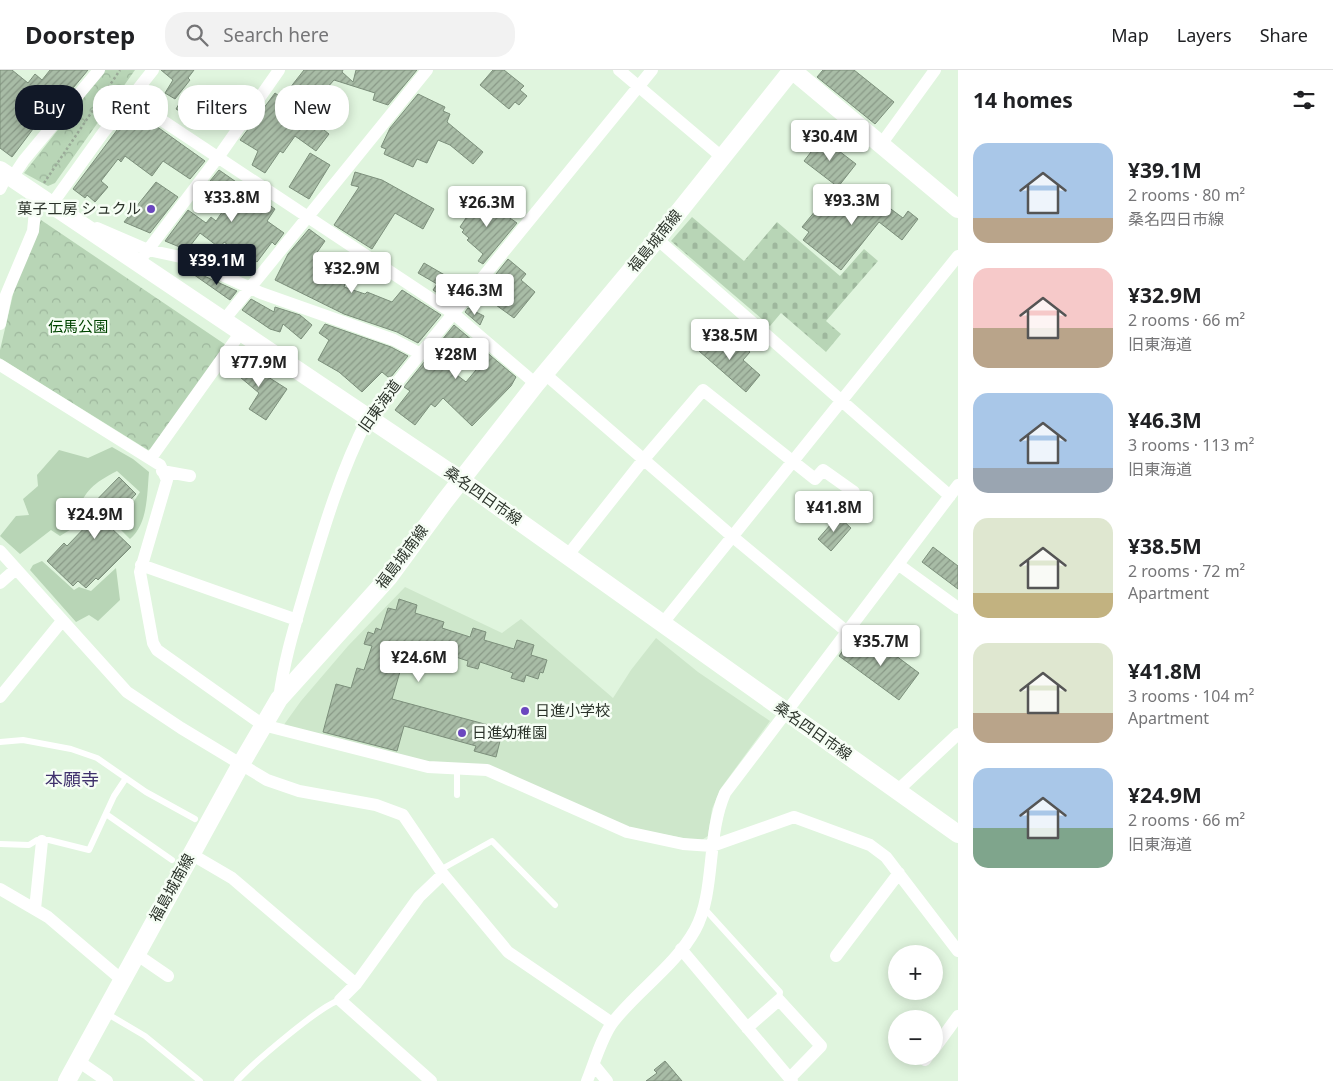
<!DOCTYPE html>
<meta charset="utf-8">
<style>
:root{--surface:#fff;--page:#f2f2f2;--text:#202124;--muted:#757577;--line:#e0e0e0;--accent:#111827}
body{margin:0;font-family:"Noto Sans","Noto Sans JP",sans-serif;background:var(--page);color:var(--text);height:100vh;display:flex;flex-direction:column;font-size:19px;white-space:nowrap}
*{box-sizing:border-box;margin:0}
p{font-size:16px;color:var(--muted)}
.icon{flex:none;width:28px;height:28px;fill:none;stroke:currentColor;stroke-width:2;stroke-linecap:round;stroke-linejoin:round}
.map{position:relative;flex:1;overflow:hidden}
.details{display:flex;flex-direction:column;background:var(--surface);width:375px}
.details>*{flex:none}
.guide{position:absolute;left:15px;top:15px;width:475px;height:45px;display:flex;gap:10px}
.fabs{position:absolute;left:888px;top:875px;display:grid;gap:10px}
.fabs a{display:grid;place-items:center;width:55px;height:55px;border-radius:50%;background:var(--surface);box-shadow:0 2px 12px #0003;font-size:25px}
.price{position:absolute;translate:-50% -42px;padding:0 11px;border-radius:5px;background:#fff;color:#222;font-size:16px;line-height:32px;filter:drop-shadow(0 1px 2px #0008)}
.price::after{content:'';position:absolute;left:50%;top:30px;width:15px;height:11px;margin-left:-8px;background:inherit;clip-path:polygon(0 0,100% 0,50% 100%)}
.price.on{background:var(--accent);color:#fff}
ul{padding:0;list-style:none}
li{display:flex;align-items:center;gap:15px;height:125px;padding:0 15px}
li span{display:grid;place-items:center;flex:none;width:140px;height:100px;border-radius:15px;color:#555}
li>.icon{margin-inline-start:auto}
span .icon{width:60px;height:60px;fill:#fffc;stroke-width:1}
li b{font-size:21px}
h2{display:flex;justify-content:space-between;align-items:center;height:60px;padding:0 15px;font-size:21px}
.tag{padding:0 18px;border-radius:20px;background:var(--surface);box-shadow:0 2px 12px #0003;font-size:18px;line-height:45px}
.tag.on{background:var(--accent);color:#fff}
header{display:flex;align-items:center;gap:30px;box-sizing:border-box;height:70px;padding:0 25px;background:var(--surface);border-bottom:1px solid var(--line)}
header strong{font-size:24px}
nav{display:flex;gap:28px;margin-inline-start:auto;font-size:18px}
.search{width:350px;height:45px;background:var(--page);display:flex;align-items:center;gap:12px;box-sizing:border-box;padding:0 18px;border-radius:20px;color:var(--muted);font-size:19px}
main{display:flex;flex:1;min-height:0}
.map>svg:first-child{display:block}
.built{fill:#cee7cb}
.cemetery{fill:url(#cemetery-stones)}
.park{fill:url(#park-crowns)}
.garden{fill:#b8d5b6}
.building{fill:url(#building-hatch);stroke:#7c8f7b;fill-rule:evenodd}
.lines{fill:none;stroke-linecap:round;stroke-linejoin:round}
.path{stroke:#9aaa98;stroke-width:2.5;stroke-dasharray:2.5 2.5;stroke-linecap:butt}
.lane{stroke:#fff;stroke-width:6}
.street{stroke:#fff;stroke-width:12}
.secondary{stroke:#fff;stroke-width:18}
.poi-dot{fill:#6b47bf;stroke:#f6fef5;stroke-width:2}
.labels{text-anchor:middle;stroke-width:5;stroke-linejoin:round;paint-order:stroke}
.poi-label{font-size:15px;fill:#2b332a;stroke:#f6fef5;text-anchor:start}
.street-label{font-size:15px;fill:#2b332a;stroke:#f6fef5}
.park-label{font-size:15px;fill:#040;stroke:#f6fef5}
.quarter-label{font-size:18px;fill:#40316d;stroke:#f6fef5}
</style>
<header>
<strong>Doorstep</strong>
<div class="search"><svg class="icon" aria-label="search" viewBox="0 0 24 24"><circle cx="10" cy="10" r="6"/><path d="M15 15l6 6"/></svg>Search here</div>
<nav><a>Map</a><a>Layers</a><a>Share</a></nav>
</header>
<main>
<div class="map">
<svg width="958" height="1011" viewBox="0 0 958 1011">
<defs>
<pattern id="cemetery-stones" width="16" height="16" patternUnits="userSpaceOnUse" patternTransform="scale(1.25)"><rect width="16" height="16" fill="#b8d5b6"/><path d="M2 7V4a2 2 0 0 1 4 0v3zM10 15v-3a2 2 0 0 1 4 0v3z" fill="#9eb79d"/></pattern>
<pattern id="park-crowns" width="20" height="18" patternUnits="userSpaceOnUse" patternTransform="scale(1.25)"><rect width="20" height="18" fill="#b8d5b6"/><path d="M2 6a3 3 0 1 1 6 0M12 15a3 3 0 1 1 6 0" fill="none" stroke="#9eb79d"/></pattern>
<pattern id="building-hatch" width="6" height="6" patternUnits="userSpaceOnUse" patternTransform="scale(1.25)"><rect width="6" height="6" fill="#a8bca6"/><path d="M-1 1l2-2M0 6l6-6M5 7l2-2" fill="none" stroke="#899987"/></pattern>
</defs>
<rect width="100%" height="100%" fill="#e0f5de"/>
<!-- built -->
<path class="built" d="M405,517l97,46 19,-14 92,79 18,-28 25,-32 42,34 72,49 -49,67 -9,21 -4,27 -8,5 -70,-13 -142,-63 -59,-3 -146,-36 18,-25 47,-55z"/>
<!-- cemetery -->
<path class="cemetery" d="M692,147l52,44 33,-39 63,54 24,-27 14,12 -52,60 15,13 -15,18 -45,-39 -11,13 -99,-85z"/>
<!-- park -->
<path class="park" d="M105,0h30l-80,113 -7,3 -24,-13z
M41,150l185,125 -72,103 -6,2 -148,-92v-8l15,-64z"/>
<!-- garden -->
<path class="garden" d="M112,377l21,12 16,13c-2,22 -1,52 -19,67l-9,-9 9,-23 10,-15 -23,-21c-31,16 -35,24 -44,57l-13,8 -9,-6 -31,24 -20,-18 16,-20 13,-1 -6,-16 15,-13 -1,-11 22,-25 29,8z
M42,491l32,29 5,-3 12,4 25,-23 4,32 -22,21 -9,-6 -13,7 -46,-52 3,-5z"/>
<!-- building -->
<path class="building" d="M0,0h12l16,13 7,-9 7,6 8,-10h38l-48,58 -4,-3 -24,32 -12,-9z
M161,0h33l-6,8 2,2 -15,19 -10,-6 8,-13z
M304,0h39l-1,2 11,10 3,-12h61l-29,35 -15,-5 2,-7 -41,-13 -14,16 10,8 -16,18 15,12 -13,17 -21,-15 -12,17 -3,-2 -15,22 -13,-8 6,-14 -18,-11 35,-47 7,5z
M493,0h11l20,16 -4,4 7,6 -8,9 -4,-3 -6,7 -29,-24z
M823,0h31l40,32 -19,22 -58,-47z
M185,24l11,6 -10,15 -10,-6z
M418,24l27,13 -2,4 7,3 -3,8 36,30 -10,12 -23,-19 -12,-5 -11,23 -10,-4 -4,8 -29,-13 2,-5 -5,-2 9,-19z
M132,40l22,19 2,-3 49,35 -15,18 -27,-18 -11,15 -27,-20 -4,6 -3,-3 -17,22 7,6 -13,15 -8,-7 -2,3 -12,-9z
M822,68l34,26 -18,23 -34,-26z
M310,83l20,12 -21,34 -20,-12z
M219,100l56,39 -8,12 17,12 -9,12 -3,-3 -15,20 -24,-18 -2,3 -7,-5 -4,6 -20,-15 -13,17 -22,-9 23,-31 18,13 5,-6 5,4 17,-25 -23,-15z
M355,102l27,8 52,29 -11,20 -28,-16 -23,36 -38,-24 25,-38 -8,-2z
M156,112l22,15 -28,36 -26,-11z
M851,117l9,7 4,-5 39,29 5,-7 10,8 -16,21 -23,-18 -38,48 -38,-30 6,-8 -7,-5 14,-17 6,5 6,-8 5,3z
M480,127l37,26 -34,41 -5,-3 5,-7 -16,-14 2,-2 -7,-6 2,-2 -4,-3z
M309,159l16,12 -12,17 8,4 -3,4 29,12 -3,9 21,7 2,-2 25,10 10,-12 39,25 -23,28 -21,-11 -53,-18 -69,-34 13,-26z
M508,189l18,15 -5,6 14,12 -21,26 -25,-18 15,-19 -8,-7z
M424,193l31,18 -6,8 3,1 -4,6 4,3v4l-19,-13 4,-6 -19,-11z
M191,200l46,21 -7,9 -40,-28z
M251,229l23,13 1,-5 25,8 12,10 -11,14 -18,-15 -3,8 -10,-3 -28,-19z
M468,238l16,8 -4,9 -15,-13z
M325,254l66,23 17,9 -17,21h-3l-6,-5 -20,20 -23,-20 -21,-12 11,-20 -10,-7z
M454,255l62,52 -5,9 -39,40 -29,-28 -8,9 -4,-3 -16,21 -20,-15 15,-19 -6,-4zM465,280l16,14 -15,18 -17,-13z
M715,262l16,14 5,-6 14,12 -7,8 17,15 -14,17 -47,-41z
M235,286l52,33 -21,31 -17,-11 10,-16 -31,-26z
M119,407l17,17 -29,30 24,23 -33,33 -2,-2 -10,10 -8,-7 -5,5 -26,-25 17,-18 3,3 25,-26 -7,-8z
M838,446l13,12 -20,23 -13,-12z
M933,477l25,19v23l-36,-27z
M399,529l18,6 -2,8 29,9 -2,6 28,9 3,-9 13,4 -2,8 30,9 3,-9 17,5 -3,10 16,5 -4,13 -3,-1 -2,7 -12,-4 -2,7 -13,-4 2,-5 -33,-11 -2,7 -11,-3 1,-5 -30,-10 -2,6 -26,-7 -3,9 -3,-1 -12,41 111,30 -7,28 -22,-6 2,-5 -72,-20 -7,25 -74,-19 13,-48 15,4 6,-20 7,2 8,-24 -8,-2 4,-12 6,2 2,-6 5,2 7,-22 8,2z
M851,569l17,13 8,-11 43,32 -20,27 -60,-44z
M665,991l17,20h-36l11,-8 -3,-3z"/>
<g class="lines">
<!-- path -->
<path class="path" d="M44,113l76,-113"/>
<!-- lane -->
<path class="lane" d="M0,672l23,-2 48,9 26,9 49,34 49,27
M457,725v-27
M106,744l66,46
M0,774l29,1 8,-5h12l40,10 25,-54 12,-18
M440,800l52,-29 63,64
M704,838l76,84 -1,8
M106,943l39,23 55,45
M237,1011c15,-17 84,-76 103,-81"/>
<!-- street -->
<path class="street" d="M619,0l104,88
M130,29l324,215 82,70
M882,73l53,-73
M12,108l12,-18 75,-90
M0,119l7,-14
M52,134l51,-71 50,-63
M97,158l51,22 37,8 76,35 133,47 27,14
M657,169l293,257
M144,185l75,-99 60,-86
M224,250l203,-250
M0,254l6,-29 27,-64 2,-20
M0,295l160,100 7,15 -27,92 13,71 4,7 106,75 165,42 59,3 140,62 56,12 29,2 82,-29 76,28 16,12 72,94
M545,304l188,163 113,94
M151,388l90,-126
M162,401l28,5
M0,481l127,141 54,36 86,52 32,11 77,14 27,10 40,59 65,78 104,71
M568,485l76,-96 59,-69 112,89 8,-9 31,22
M141,495l156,55
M899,495l59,43
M0,513l16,-14
M662,554l296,-368
M0,627l62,-76
M279,629c5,-40 17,-77 28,-115 17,-57 34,-114 61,-166l284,-348
M897,721l61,-57
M191,784l41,24 124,106
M0,819l48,28 74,63
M35,839l7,-68
M681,879l111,132
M136,884l32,22
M836,886l63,-83
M747,958l32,-28 42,46 -31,32
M934,979l24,-33
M925,990l3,-4
M78,991l29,20
M594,995l13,16
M431,1011l-91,-81 16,-16 63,-87 24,-23
M587,1011c7,-17 15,-45 26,-59 25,-32 62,-56 82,-92 21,-38 11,-94 30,-137l233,-308"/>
<!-- secondary -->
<path class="secondary" d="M792,0l166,139
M0,100l461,310 497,354
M67,1011l174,-317 38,-65 110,-122 55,-75 92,-118 121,-145 135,-169"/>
</g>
<!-- markers -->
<g class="poi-dot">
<circle cx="151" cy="139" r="5"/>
<circle cx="525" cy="641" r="5"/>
<circle cx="462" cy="663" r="5"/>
</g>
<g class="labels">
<!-- poi labels -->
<g class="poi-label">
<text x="141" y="144" text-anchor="end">菓子工房 シュクル</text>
<text x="535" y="646">日進小学校</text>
<text x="472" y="668">日進幼稚園</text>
</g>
<!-- street labels -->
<g class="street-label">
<text transform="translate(655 171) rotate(-51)" y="5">福島城南線</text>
<text transform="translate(380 336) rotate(-54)" y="5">旧東海道</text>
<text transform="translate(483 426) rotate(35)" y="5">桑名四日市線</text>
<text transform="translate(402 487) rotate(-53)" y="5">福島城南線</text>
<text transform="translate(813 661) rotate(35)" y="5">桑名四日市線</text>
<text transform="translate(172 818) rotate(-61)" y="5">福島城南線</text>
</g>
<!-- park labels -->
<g class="park-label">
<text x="78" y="262">伝馬公園</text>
</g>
<!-- quarter labels -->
<g class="quarter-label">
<text x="72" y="716">本願寺</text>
</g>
</g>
</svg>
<div class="fabs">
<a>+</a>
<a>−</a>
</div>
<b class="price" style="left:830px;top:92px">¥30.4M</b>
<b class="price" style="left:232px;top:153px">¥33.8M</b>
<b class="price" style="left:852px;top:156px">¥93.3M</b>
<b class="price" style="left:487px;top:158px">¥26.3M</b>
<b class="price on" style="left:217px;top:216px">¥39.1M</b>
<b class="price" style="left:352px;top:224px">¥32.9M</b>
<b class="price" style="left:475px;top:246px">¥46.3M</b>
<b class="price" style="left:730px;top:291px">¥38.5M</b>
<b class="price" style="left:456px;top:310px">¥28M</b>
<b class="price" style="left:259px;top:318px">¥77.9M</b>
<b class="price" style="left:834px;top:463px">¥41.8M</b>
<b class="price" style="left:95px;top:470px">¥24.9M</b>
<b class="price" style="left:881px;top:597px">¥35.7M</b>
<b class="price" style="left:419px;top:613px">¥24.6M</b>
<div class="guide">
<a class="tag on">Buy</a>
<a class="tag">Rent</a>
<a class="tag">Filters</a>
<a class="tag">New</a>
</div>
</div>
<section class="details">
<h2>14 homes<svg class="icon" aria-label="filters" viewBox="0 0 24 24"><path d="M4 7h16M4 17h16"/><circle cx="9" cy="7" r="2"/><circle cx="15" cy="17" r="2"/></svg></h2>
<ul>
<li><span style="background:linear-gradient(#a9c7e8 75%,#b9a48a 0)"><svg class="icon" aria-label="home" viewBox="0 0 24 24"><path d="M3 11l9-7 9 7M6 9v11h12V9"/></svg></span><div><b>¥39.1M</b><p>2 rooms · 80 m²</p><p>桑名四日市線</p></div></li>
<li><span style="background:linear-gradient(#f6c9c9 60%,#b9a48a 0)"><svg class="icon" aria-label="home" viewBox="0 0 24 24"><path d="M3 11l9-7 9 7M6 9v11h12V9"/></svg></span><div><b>¥32.9M</b><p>2 rooms · 66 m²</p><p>旧東海道</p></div></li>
<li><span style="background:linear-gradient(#a9c7e8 75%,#9aa5b1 0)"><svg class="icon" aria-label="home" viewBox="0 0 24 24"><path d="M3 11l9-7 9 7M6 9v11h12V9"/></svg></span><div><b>¥46.3M</b><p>3 rooms · 113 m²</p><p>旧東海道</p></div></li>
<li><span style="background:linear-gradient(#dfe7d0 75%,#c2b280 0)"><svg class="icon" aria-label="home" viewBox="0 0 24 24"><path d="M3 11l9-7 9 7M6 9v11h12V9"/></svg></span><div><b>¥38.5M</b><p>2 rooms · 72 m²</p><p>Apartment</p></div></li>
<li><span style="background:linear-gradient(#dfe7d0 70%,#b9a48a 0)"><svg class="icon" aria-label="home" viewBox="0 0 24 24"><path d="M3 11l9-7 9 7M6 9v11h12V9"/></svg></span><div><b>¥41.8M</b><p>3 rooms · 104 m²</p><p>Apartment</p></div></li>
<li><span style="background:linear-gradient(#a9c7e8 60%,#7fa58c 0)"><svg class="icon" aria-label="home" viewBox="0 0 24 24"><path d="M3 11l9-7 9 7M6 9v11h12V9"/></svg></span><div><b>¥24.9M</b><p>2 rooms · 66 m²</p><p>旧東海道</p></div></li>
</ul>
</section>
</main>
